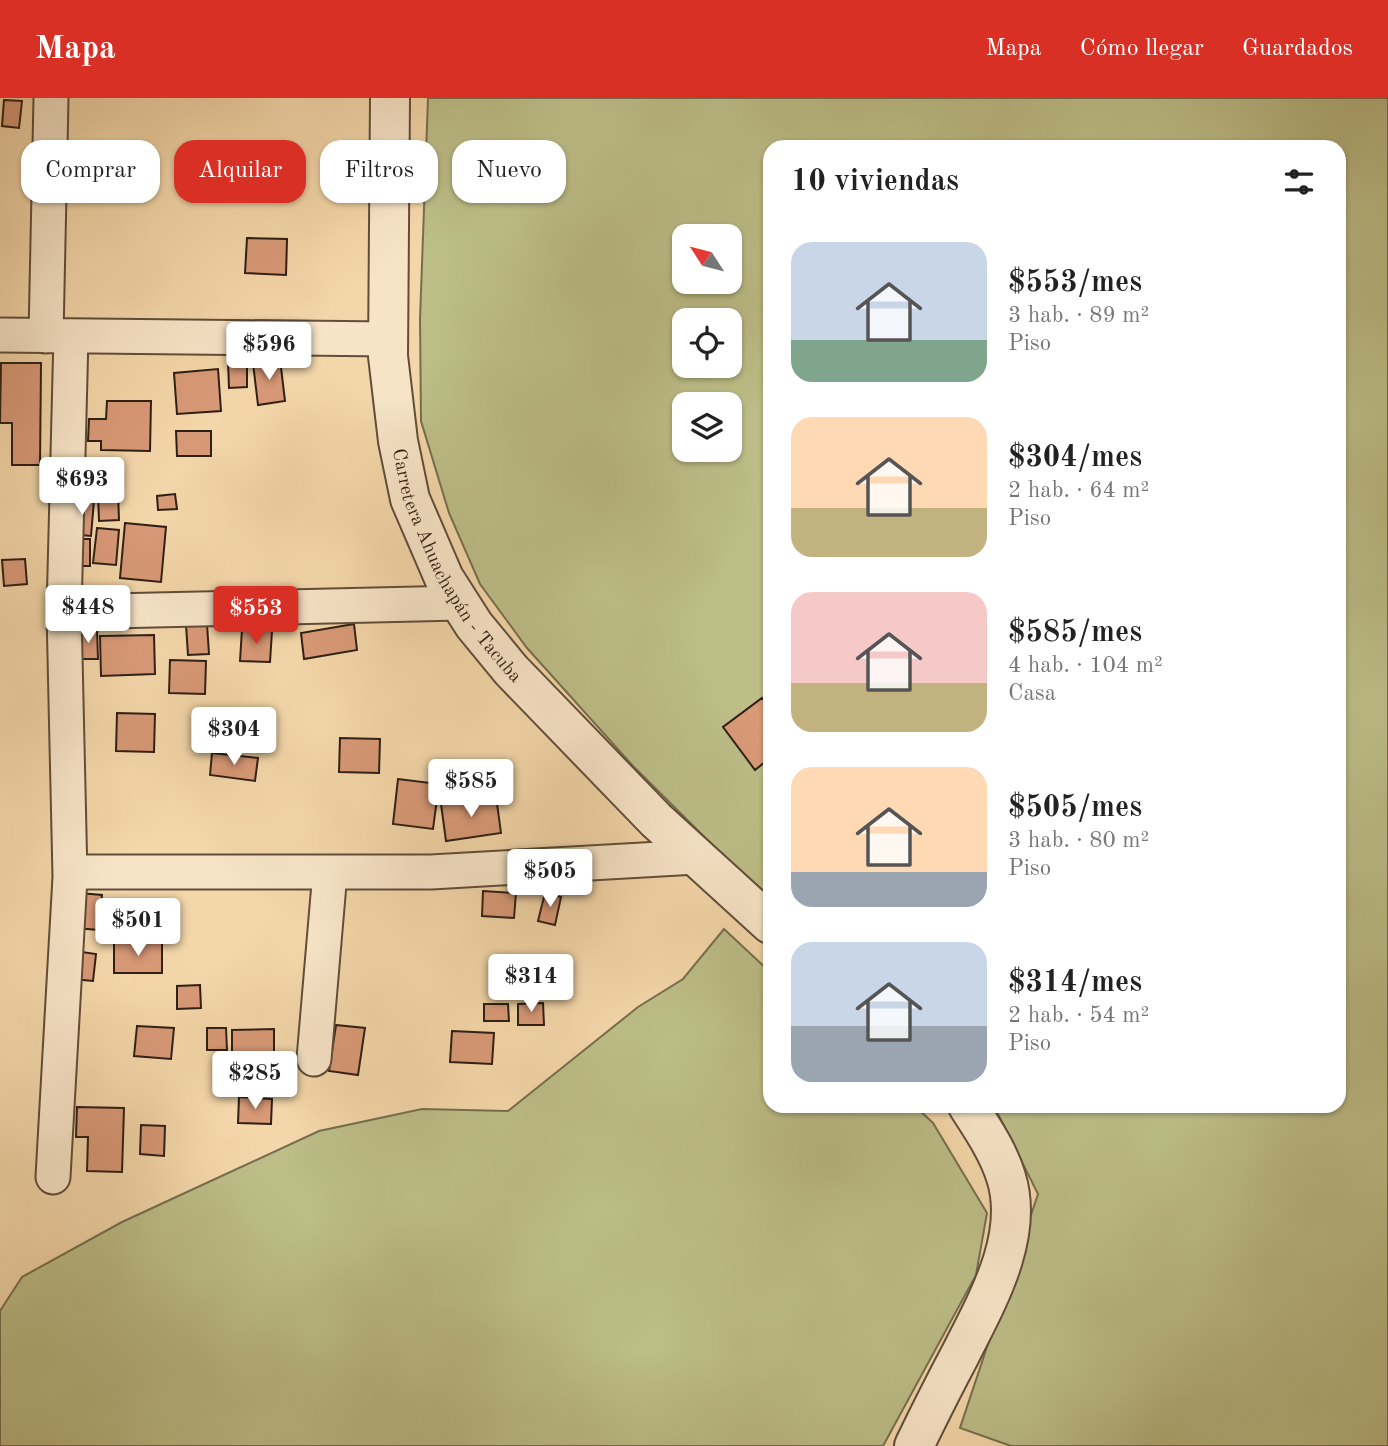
<!DOCTYPE html>
<html lang="es">
<meta charset="utf-8">
<style>
:root{--surface:#fff;--page:#f6f6f6;--text:#222;--muted:#767676;--accent:#d93025}
body{margin:0;font-family:"Old Standard TT",serif;background:var(--page);color:var(--text);height:100vh;display:flex;flex-direction:column;font-size:26px;white-space:nowrap}
*{box-sizing:border-box;margin:0}
p{font-size:23px;color:var(--muted)}
.icon{flex:none;width:38px;height:38px;fill:none;stroke:currentColor;stroke-width:2;stroke-linecap:round;stroke-linejoin:round}
.map{position:relative;flex:1;overflow:hidden}
.details{position:absolute;left:763px;top:42px;width:583px;height:973px;display:flex;flex-direction:column;background:var(--surface);border-radius:21px;box-shadow:0 2px 5px #0004}
.details>*{flex:none}
.guide{position:absolute;left:21px;top:42px;width:637px;height:63px;display:flex;gap:14px}
.needle{width:46px;rotate:306deg}
.buttons{position:absolute;left:672px;top:126px;display:grid;gap:14px}
.buttons a{display:grid;place-items:center;width:70px;height:70px;border-radius:14px;background:var(--surface);box-shadow:0 2px 5px #0004;font-size:35px}
.price{position:absolute;translate:-50% -60px;padding:0 16px;border-radius:7px;background:#fff;color:#222;font-size:23px;line-height:46px;filter:drop-shadow(0 2px 4px #0008)}
.price::after{content:'';position:absolute;left:50%;top:42px;width:21px;height:16px;margin-left:-10px;background:inherit;clip-path:polygon(0 0,100% 0,50% 100%)}
.price.on{background:var(--accent);color:#fff}
ul{padding:0;list-style:none}
li{display:flex;align-items:center;gap:21px;height:175px;padding:0 28px}
li span{display:grid;place-items:center;flex:none;width:196px;height:140px;border-radius:21px;color:#555}
li>.icon{margin-inline-start:auto}
span .icon{width:84px;height:84px;fill:#fffc;stroke-width:1}
li b{font-size:30px}
h2{display:flex;justify-content:space-between;align-items:center;height:84px;padding:0 28px;font-size:30px}
.tag{padding:0 24px;border-radius:21px;background:var(--surface);box-shadow:0 2px 5px #0004;font-size:24px;line-height:63px}
.tag.on{background:var(--accent);color:#fff}
header{display:flex;align-items:center;gap:42px;box-sizing:border-box;height:98px;padding:0 35px;background:var(--accent);color:#fff}
header strong{font-size:33px}
nav{display:flex;gap:38px;margin-inline-start:auto;font-size:24px}
.map>svg:first-child{display:block}
.green{fill:#bcbd87;stroke:#766e4e;stroke-width:2;fill-rule:evenodd}
.building{fill:#d89977;stroke:#2f1f15;stroke-width:2}
.lines{fill:none;stroke-linecap:round;stroke-linejoin:round}
.minor-casing{stroke:#604d3a;stroke-width:37}
.tertiary-casing{stroke:#604d3a;stroke-width:42}
.minor{stroke:#f7e4c7;stroke-width:33}
.tertiary{stroke:#f7e4c7;stroke-width:38}
.labels{text-anchor:middle;stroke-width:5;stroke-linejoin:round;paint-order:stroke}
.street-label{font-size:19px;fill:#2f1f15;stroke:#f7e4c7}
</style>
<header>
<strong>Mapa</strong>
<nav><a>Mapa</a><a>Cómo llegar</a><a>Guardados</a></nav>
</header>
<div class="map">
<svg width="1388" height="1348" viewBox="0 0 1388 1348">
<rect width="100%" height="100%" fill="#f3d6a9"/>
<filter id="stains"><feTurbulence type="fractalNoise" baseFrequency=".00286" numOctaves="4"/><feColorMatrix values="0 0 0 0 .2 0 0 0 0 .09 0 0 0 0 .02 0 0 0 .5 -.17"/></filter>
<radialGradient id="worn" r=".72"><stop offset=".6" stop-color="#630" stop-opacity="0"/><stop offset="1" stop-color="#630" stop-opacity=".3"/></radialGradient>
<!-- green -->
<path class="green" d="M428,0h960v1348h-377l-51,-18 78,-234 -44,-88h345v-959h-569v755l-137,-136 -106,-118 -47,-64 -31,-71 -28,-92 -1,-102zM684,138h46v46h-46zM684,222h46v46h-46zM684,306h46v46h-46z
M724,831l46,43v134h145l18,17 54,90 -11,62 -93,171h-883v-135l22,-34 100,-55 197,-91 103,-22 86,2 130,-104 45,-28z"/>
<!-- building -->
<path class="building" d="M4,2l18,1 -3,27 -17,-2z
M247,140l40,1 -1,36 -41,-2z
M280,261l5,42 -27,4 -5,-42z
M228,263h19v26l-18,1z
M1,265h40l-1,102h-28v-42h-12z
M218,271l3,42 -44,3 -3,-41z
M107,303h44l-1,50 -49,-1v-9h-13l1,-22h17z
M176,333h35v25h-34z
M118,394l1,28 -20,1 -1,-28z
M175,396l2,15 -19,1 -1,-14z
M74,400l20,2 -3,36 -21,-2z
M125,425l41,4 -5,55 -41,-4z
M97,430l22,2 -3,35 -23,-2z
M73,441h17v27h-17z
M25,461l2,25 -23,2 -2,-26z
M207,526l2,30 -21,1 -2,-30z
M354,526l3,26 -53,9 -3,-26z
M242,531l30,2 -2,31 -30,-1z
M78,532h19l1,29h-20z
M154,537l1,39 -54,2 -1,-40z
M170,562l36,1 -1,33 -36,-1z
M762,600l8,10v50l-15,12 -32,-43z
M117,615l38,1 -1,38 -38,-1z
M340,640l40,1 -1,34 -40,-1z
M212,655l46,5 -3,23 -45,-6z
M398,681l41,5 -6,45 -40,-5z
M496,698l5,37 -55,8 -5,-37z
M483,793l33,2 -2,25 -32,-2z
M79,795l23,2 -3,35 -24,-2z
M545,795l16,4 -6,28 -17,-4z
M114,845h48v30h-48z
M75,853l21,3 -3,27 -21,-2z
M200,887l1,23 -24,1v-23z
M543,905l1,22h-26v-21z
M484,906h24l1,17h-25z
M336,927l29,3 -7,47 -29,-4z
M137,928l37,2 -3,31 -37,-3z
M207,930h19l1,22h-20z
M274,931v23l-42,1v-23z
M452,933l42,2 -2,31 -42,-2z
M239,999l33,2 -1,25 -33,-1z
M77,1009l47,1 -2,64 -35,-1 1,-34h-12z
M141,1027l24,1 -1,30 -24,-2z"/>
<g class="lines">
<defs>
<path id="minor" d="M0,237l388,4
M46,238l5,-238
M64,514l7,-276
M70,779l-6,-265 396,-9
M314,961l16,-187
M53,1079l17,-300 9,-5h352l265,-15"/>
<g id="tertiary">
<path id="s1" d="M390,0l-2,258 10,85 12,58 34,79 30,47 37,45 145,150 114,104"/>
<path d="M914,1348c15,-31 30,-61 46,-91 26,-52 65,-118 46,-178 -8,-26 -24,-49 -38,-71"/>
</g>
</defs>
<!-- minor casing -->
<use href="#minor" class="minor-casing"/>
<!-- tertiary casing -->
<use href="#tertiary" class="tertiary-casing"/>
<!-- minor -->
<use href="#minor" class="minor"/>
<!-- tertiary -->
<use href="#tertiary" class="tertiary"/>
</g>
<g class="labels">
<!-- street labels -->
<g class="street-label">
<text dy="7" stroke="none"><textPath href="#s1" startOffset="483">Carretera Ahuachapán - Tacuba</textPath></text>
</g>
</g>
<rect width="100%" height="100%" filter="url(#stains)"/>
<rect width="100%" height="100%" fill="url(#worn)"/>
</svg>
<div class="buttons">
<a><svg class="needle" viewBox="-14 -14 28 28"><path d="M0-13l5 13h-10z" fill="#e53935"/><path d="M0 13l5-13h-10z" fill="#767676"/></svg></a>
<a><svg class="icon" aria-label="locate" viewBox="0 0 24 24"><circle cx="12" cy="12" r="6"/><path d="M12 2v4M12 18v4M2 12h4M18 12h4"/></svg></a>
<a><svg class="icon" aria-label="layers" viewBox="0 0 24 24"><path d="M12 4l9 5-9 5-9-5zM3 14l9 5 9-5"/></svg></a>
</div>
<b class="price" style="left:269px;top:284px">$596</b>
<b class="price" style="left:82px;top:419px">$693</b>
<b class="price" style="left:88px;top:547px">$448</b>
<b class="price on" style="left:256px;top:548px">$553</b>
<b class="price" style="left:234px;top:669px">$304</b>
<b class="price" style="left:471px;top:721px">$585</b>
<b class="price" style="left:550px;top:811px">$505</b>
<b class="price" style="left:138px;top:860px">$501</b>
<b class="price" style="left:531px;top:916px">$314</b>
<b class="price" style="left:255px;top:1013px">$285</b>
<div class="guide">
<a class="tag">Comprar</a>
<a class="tag on">Alquilar</a>
<a class="tag">Filtros</a>
<a class="tag">Nuevo</a>
</div>
<section class="details">
<h2>10 viviendas<svg class="icon" aria-label="filters" viewBox="0 0 24 24"><path d="M4 7h16M4 17h16"/><circle cx="9" cy="7" r="2"/><circle cx="15" cy="17" r="2"/></svg></h2>
<ul>
<li><span style="background:linear-gradient(#c9d6e8 70%,#7fa58c 0)"><svg class="icon" aria-label="home" viewBox="0 0 24 24"><path d="M3 11l9-7 9 7M6 9v11h12V9"/></svg></span><div><b>$553/mes</b><p>3 hab. · 89 m²</p><p>Piso</p></div></li>
<li><span style="background:linear-gradient(#ffd9b3 65%,#c2b280 0)"><svg class="icon" aria-label="home" viewBox="0 0 24 24"><path d="M3 11l9-7 9 7M6 9v11h12V9"/></svg></span><div><b>$304/mes</b><p>2 hab. · 64 m²</p><p>Piso</p></div></li>
<li><span style="background:linear-gradient(#f6c9c9 65%,#c2b280 0)"><svg class="icon" aria-label="home" viewBox="0 0 24 24"><path d="M3 11l9-7 9 7M6 9v11h12V9"/></svg></span><div><b>$585/mes</b><p>4 hab. · 104 m²</p><p>Casa</p></div></li>
<li><span style="background:linear-gradient(#ffd9b3 75%,#9aa5b1 0)"><svg class="icon" aria-label="home" viewBox="0 0 24 24"><path d="M3 11l9-7 9 7M6 9v11h12V9"/></svg></span><div><b>$505/mes</b><p>3 hab. · 80 m²</p><p>Piso</p></div></li>
<li><span style="background:linear-gradient(#c9d6e8 60%,#9aa5b1 0)"><svg class="icon" aria-label="home" viewBox="0 0 24 24"><path d="M3 11l9-7 9 7M6 9v11h12V9"/></svg></span><div><b>$314/mes</b><p>2 hab. · 54 m²</p><p>Piso</p></div></li>
</ul>
</section>
</div>
